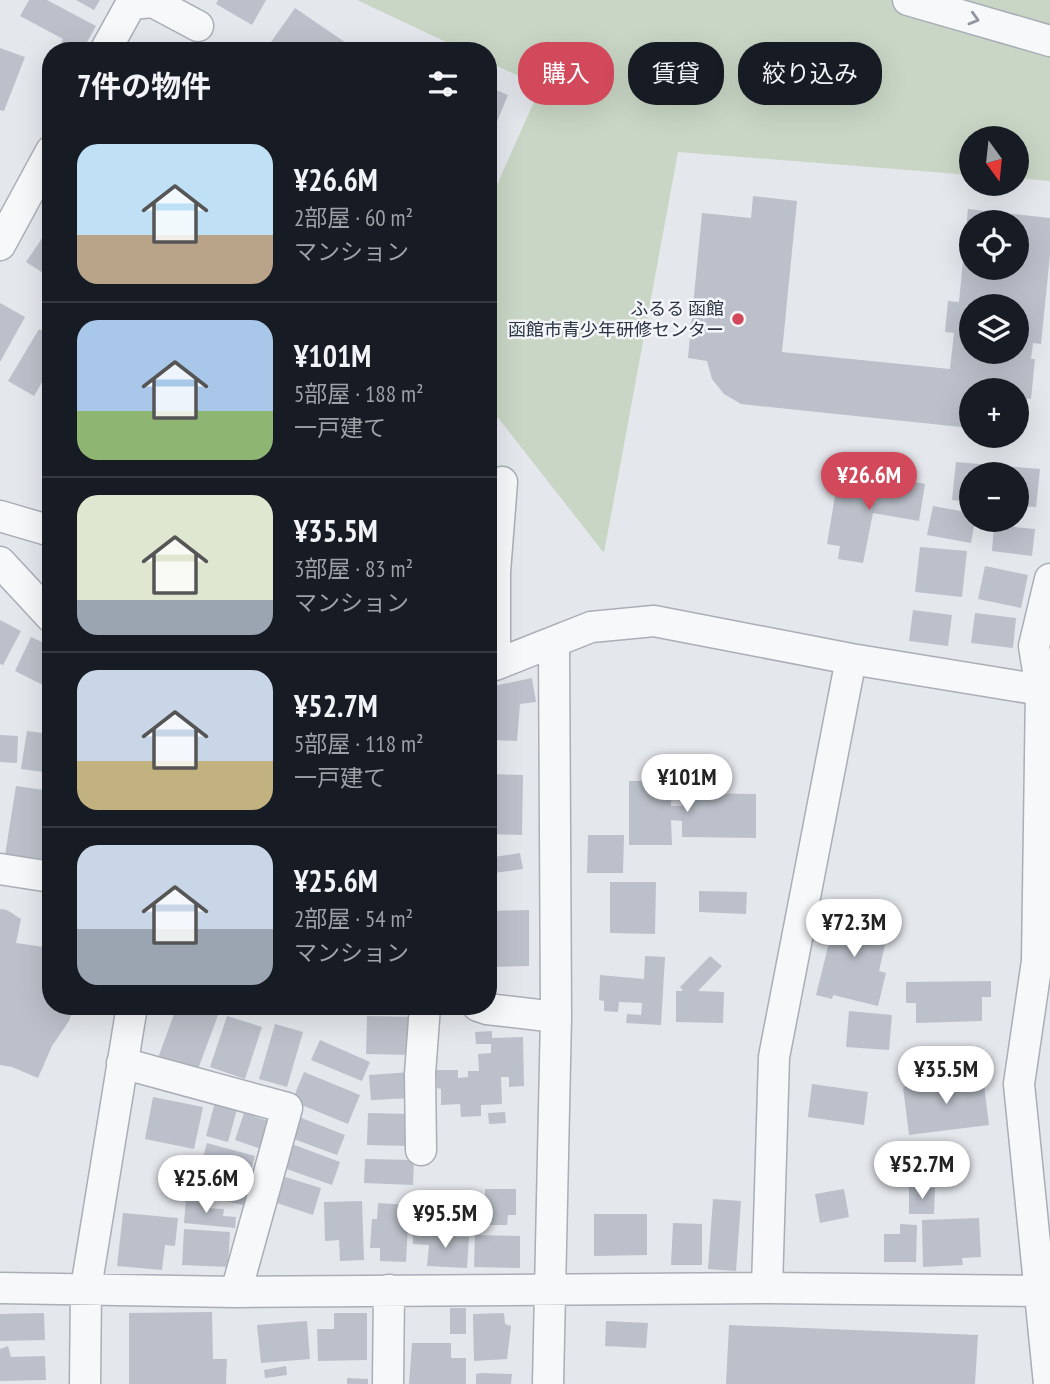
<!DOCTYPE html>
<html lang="ja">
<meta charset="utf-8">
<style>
:root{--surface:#171b24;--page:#242831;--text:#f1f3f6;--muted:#9ea1a6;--line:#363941;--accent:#d1495b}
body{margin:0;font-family:"PT Sans Narrow","Noto Sans JP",sans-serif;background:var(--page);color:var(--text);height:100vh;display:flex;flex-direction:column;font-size:26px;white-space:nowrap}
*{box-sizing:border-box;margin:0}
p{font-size:23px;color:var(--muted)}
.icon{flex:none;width:38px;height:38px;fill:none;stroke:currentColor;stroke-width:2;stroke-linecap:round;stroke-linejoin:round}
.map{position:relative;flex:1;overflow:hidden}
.side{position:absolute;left:42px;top:42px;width:455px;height:973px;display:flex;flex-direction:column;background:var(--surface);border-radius:28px;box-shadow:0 7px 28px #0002}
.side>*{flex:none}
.hud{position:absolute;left:518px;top:42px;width:427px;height:63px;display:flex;gap:14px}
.needle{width:46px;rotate:165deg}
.fabs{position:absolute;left:959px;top:126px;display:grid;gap:14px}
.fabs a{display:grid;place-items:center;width:70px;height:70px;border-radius:50%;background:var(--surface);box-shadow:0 7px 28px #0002;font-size:35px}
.price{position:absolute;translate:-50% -60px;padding:0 16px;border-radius:24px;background:#fff;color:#222;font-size:23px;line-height:46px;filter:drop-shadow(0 2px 4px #0008)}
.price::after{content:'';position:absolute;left:50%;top:42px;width:21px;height:16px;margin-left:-10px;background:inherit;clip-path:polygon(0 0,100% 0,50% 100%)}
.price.on{background:var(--accent);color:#fff}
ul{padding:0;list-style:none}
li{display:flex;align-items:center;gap:21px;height:175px;padding:0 35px}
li+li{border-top:2px solid var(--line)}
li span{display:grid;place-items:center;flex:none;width:196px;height:140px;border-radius:21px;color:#555}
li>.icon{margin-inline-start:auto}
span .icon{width:84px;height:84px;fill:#fffc;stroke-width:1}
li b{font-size:30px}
h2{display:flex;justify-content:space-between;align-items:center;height:84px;padding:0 35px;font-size:30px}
.chip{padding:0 24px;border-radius:28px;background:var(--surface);box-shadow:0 7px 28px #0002;font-size:24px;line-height:63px}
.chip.on{background:var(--accent);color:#fff}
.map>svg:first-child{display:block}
.green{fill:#c9d6c5}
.building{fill:#bbc0ca;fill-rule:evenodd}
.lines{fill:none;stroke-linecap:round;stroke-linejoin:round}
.minor-casing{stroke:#a9aeb7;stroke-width:33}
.minor{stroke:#f7f8fa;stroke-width:30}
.oneway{stroke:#9196a0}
.poi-dot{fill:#d1495b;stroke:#f4f6f9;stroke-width:2.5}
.labels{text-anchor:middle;stroke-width:5;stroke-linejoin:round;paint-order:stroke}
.poi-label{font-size:18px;fill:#2b3445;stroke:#f4f6f9;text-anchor:end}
</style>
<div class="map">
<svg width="1050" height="1384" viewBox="0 0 1050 1384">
<rect width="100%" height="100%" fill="#e4e7ec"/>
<!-- green -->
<path class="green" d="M357,0h693v181l-33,-3v-40h-46v37l-293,-23 -74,401 -116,-148v-200l53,-119 -53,-24v-11h-23z"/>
<!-- building -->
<path class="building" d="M29,0h18l49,26 -14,25h-25l6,-12 -43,-23z
M76,0h24l-6,10z
M218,0h48l-14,25 -36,-21z
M295,8l60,41 -1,2h-71l-12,-9z
M0,48l25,9 -21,54 -4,-1z
M491,88l17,7 -12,29 -8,-3v-25z
M753,196l44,5 -15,151 168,17 4,-36 -9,-1 3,-31 11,1 9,-93 82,9v37l-9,89 -8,-1 -2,16h4l-4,40 -11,-1 -1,19h-2v-27h-46v38l-230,-24 -17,-10 -12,-15 -5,-18 -19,-3 14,-145 49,5zM971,222h46v46h-46zM971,306h46v46h-46z
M51,225v53l-25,-16z
M0,303l25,14 -25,45z
M39,329l12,7v31l-17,29 -26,-15z
M956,462l84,7 -4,38 -19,-1v-32h-46v28l-19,-2z
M888,477l37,7 -6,37 -46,-8 -10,50 -25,-4 2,-13 -13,-2 11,-66 36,6 -1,7 12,2z
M933,506l38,7v7h4l-4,23 -44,-8z
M994,525l41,4 -3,27 -40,-5z
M920,547l47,4 -5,46 -47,-5z
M985,566l43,9 -7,33 -43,-9z
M913,610l39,5 -4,31 -39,-5z
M975,613l41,5 -3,30 -42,-5z
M0,620l21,11 -18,34 -3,-1z
M31,637l20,9v23l-8,16 -28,-14z
M532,678l4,24 -16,2 -3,37 -22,-1 1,-31 -3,1 -4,-23z
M488,711l7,29 -7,1z
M27,731l24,3v39l-30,-4z
M0,735l18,1 -1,27 -17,-1z
M488,774l35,1 -1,60 -34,-1z
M629,781h43l-1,25h11v-13l74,1v44l-74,-1v-16l-11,-1 1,25h-43z
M16,786l35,5v71l-46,-7z
M588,835h36l-1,38h-36z
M520,853l3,16 -35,5v-16z
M610,882h46l-1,52 -45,-1z
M699,891l48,1 -1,22 -47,-2z
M838,907l48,12 -6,25 5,1 -6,26 7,2 -8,33 -45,-11 -1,4 -16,-4z
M0,909l7,1 14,9 -5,24 35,5v58h23l-5,15 -17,25 -14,32 -26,-11 -12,-2z
M529,910v56l-41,1v-56z
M645,956l20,1 -4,68 -35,-2 1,-9 14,1 1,-12 -23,-1 -1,10 -14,-1v-10l-5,-1 1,-25 44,4z
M710,956l12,10 -24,25 26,1 -1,31 -47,-1v-31h7l-3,-4z
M991,981v16h-9v24l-66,2v-20h-10v-21z
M177,1006l44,1 -24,65 -39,-14z
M849,1011l43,4 -3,35 -43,-3z
M227,1016l35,11 -17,52 -35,-12z
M367,1016l48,1v38l-49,-1z
M275,1024l28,8 -16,55 -28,-8z
M492,1031v7l31,-1 1,49 -15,1v-10h-8l1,27 -21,1v11l-20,1 -1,-13 -19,1v-16l-4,-1 -1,-18h22v8l10,-1v-6h11l-1,-17 13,-1v-9h-15l-1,-12z
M320,1040l50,22 -8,19 -51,-21z
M304,1072l56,23 -12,29 -56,-23z
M411,1072l1,26 -41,2 -2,-25z
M983,1077l6,48 -80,10 -6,-48z
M812,1084l56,8 -4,33 -56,-8z
M153,1097l50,10 -9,42 -49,-10z
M215,1102l22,7 -9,33 -22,-6z
M505,1112l1,11 -17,1 -1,-11z
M244,1113l28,9 -8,28 -29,-10z
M368,1113l41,1 -1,32 -41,-1z
M299,1117l46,18 -8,20 -46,-17z
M207,1143l48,13 -6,21 -48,-12z
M289,1143l51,19 -8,23 -51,-18z
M365,1159l49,1 -1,25 -49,-2z
M197,1172l54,12 -4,22 -55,-13z
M282,1176l39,12 -8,27 -39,-13z
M909,1187l26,1 -1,26h-25z
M485,1189h31v26h-8l-1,10h-33v-23h11z
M844,1189l5,28 -29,6 -5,-29z
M418,1192l36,2 -3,37 -36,-2z
M186,1199l19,2v7l19,1 -1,7 13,1 -1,11 -51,-5z
M713,1199l28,2 -5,70 -28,-2z
M362,1201l2,59 -24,1 -1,-21 -14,1 -1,-39z
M378,1203l31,2 -3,57 -26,-1v-13h-10l2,-29h5z
M123,1213l55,5 -3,28 -10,-1 -3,25 -45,-4z
M594,1214h53v41l-53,1z
M979,1218l2,39 -19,1 1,7 -40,2 -1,-47z
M673,1223l29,1v41h-31z
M900,1224l17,1 -1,37h-32v-28h16z
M184,1229l46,3 -2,35 -46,-2z
M413,1235l56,2 -2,31 -40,-2 2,-21 -16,-1z
M475,1235l45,1v32l-46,-1z
M450,1308h16v26h-16z
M212,1312l1,47h14l-1,25h-97v-71z
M44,1313l1,27 -45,1v-27z
M334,1313h33v47l-49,1 -1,-32h17z
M504,1313l1,11 6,2 -4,33 -33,2 -1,-47z
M307,1321l3,38 -49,4 -4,-38z
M606,1321l42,2 -2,25 -41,-2z
M729,1325l249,10 -3,49h-249z
M412,1343h39v15h15v26h-57z
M8,1346l3,11 34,-1 1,24 -46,1v-32z
M286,1366l1,9 -22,3 -1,-8z
M481,1373l31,1 -1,10h-35v-10z
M347,1378l21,1v5h-21z"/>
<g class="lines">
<defs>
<path id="minor" d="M908,0l142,41
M105,51l26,-47 22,-2 45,24
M0,245l51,-94
M0,516l51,15
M0,562l51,55
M495,665v-93l7,-90
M488,666l7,-1 96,-38 63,-6 197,38 190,31
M0,869l51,8
M478,1006l9,3 69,8
M122,1063l165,45 -51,184
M421,1150l-1,-76 5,-68
M0,1288l236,4 531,-4 273,3
M767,1288l7,-231 77,-398
M85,1384l1,-96 46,-282
M388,1384l1,-94
M548,1384l8,-367 -2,-374
M1049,1384l-30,-300 18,-123 4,-271 -7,-44 16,-67"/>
</defs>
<!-- minor casing -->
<use href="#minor" class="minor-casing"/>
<!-- minor -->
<use href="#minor" class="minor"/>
</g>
<!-- one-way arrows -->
<defs><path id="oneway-chevron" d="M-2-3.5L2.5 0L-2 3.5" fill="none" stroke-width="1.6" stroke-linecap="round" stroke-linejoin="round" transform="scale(1.75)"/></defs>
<use class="oneway" href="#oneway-chevron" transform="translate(974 19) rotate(16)"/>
<!-- markers -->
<circle class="poi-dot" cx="738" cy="319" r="7"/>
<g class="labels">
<!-- poi labels -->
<g class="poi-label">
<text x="724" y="315">ふるる 函館<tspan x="724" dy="21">函館市青少年研修センター</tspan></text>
</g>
</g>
</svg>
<div class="fabs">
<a><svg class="needle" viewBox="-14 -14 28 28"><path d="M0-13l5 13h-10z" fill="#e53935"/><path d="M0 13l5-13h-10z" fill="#9ea1a6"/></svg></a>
<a><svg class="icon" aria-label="locate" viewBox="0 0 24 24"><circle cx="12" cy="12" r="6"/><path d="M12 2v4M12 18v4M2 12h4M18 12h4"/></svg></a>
<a><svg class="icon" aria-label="layers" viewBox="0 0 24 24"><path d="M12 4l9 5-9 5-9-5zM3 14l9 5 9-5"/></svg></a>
<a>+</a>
<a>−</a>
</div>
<b class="price on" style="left:869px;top:512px">¥26.6M</b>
<b class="price" style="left:687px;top:814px">¥101M</b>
<b class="price" style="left:854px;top:959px">¥72.3M</b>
<b class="price" style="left:946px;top:1106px">¥35.5M</b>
<b class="price" style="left:922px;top:1201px">¥52.7M</b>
<b class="price" style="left:206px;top:1215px">¥25.6M</b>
<b class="price" style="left:445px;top:1250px">¥95.5M</b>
<div class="hud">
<a class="chip on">購入</a>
<a class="chip">賃貸</a>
<a class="chip">絞り込み</a>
</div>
<section class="side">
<h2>7件の物件<svg class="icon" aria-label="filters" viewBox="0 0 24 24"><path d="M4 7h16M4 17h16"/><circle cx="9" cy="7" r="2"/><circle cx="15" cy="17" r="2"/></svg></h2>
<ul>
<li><span style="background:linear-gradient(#bfe0f5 65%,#b9a48a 0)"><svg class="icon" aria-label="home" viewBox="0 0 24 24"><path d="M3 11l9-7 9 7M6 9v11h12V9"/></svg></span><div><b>¥26.6M</b><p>2部屋 · 60 m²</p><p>マンション</p></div></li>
<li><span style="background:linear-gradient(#a9c7e8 65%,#8fb573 0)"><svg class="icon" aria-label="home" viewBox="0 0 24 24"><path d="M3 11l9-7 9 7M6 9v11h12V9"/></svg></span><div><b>¥101M</b><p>5部屋 · 188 m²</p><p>一戸建て</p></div></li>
<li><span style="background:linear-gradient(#dfe7d0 75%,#9aa5b1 0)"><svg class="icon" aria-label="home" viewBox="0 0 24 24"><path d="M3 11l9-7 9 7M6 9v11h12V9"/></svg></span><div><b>¥35.5M</b><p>3部屋 · 83 m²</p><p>マンション</p></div></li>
<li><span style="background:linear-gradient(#c9d6e8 65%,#c2b280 0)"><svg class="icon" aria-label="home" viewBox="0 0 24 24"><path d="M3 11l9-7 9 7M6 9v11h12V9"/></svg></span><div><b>¥52.7M</b><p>5部屋 · 118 m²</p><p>一戸建て</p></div></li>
<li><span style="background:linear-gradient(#c9d6e8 60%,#9aa5b1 0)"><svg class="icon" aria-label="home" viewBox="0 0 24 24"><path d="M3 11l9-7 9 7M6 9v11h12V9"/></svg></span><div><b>¥25.6M</b><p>2部屋 · 54 m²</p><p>マンション</p></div></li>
</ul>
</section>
</div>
